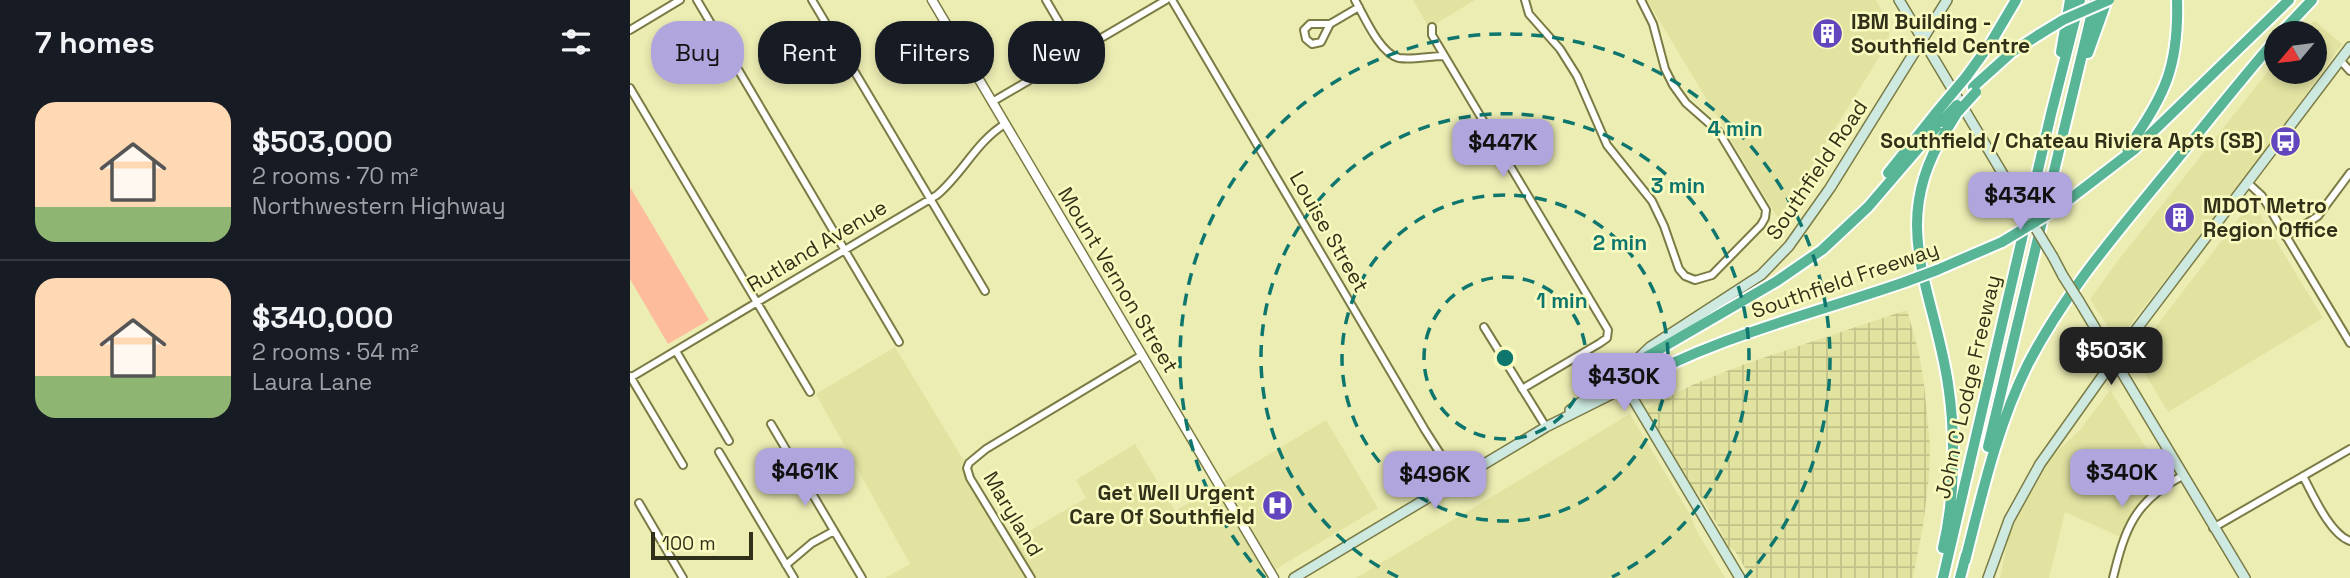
<!DOCTYPE html>
<meta charset="utf-8">
<style>
:root{--surface:#171b24;--page:#20242c;--text:#f1f3f6;--muted:#9ea1a6;--line:#363941;--accent:#b1a5dd}
body{margin:0;font-family:"Space Grotesk",sans-serif;background:var(--page);color:var(--text);height:100vh;display:flex;flex-direction:column;font-size:26px;white-space:nowrap}
*{box-sizing:border-box;margin:0}
p{font-size:23px;color:var(--muted)}
.icon{flex:none;width:38px;height:38px;fill:none;stroke:currentColor;stroke-width:2;stroke-linecap:round;stroke-linejoin:round}
.map{position:relative;flex:1;overflow:hidden}
.panel{display:flex;flex-direction:column;background:var(--surface);width:630px}
.panel>*{flex:none}
.banner{position:absolute;left:21px;top:21px;width:665px;height:63px;display:flex;gap:14px}
.needle{width:46px;rotate:241deg}
.buttons{position:absolute;left:1634px;top:21px;display:grid;gap:14px}
.buttons a{display:grid;place-items:center;width:63px;height:63px;border-radius:50%;background:var(--surface);box-shadow:0 4px 10px #0003;font-size:35px}
.scale{position:absolute;left:21px;bottom:18px;width:102px;box-sizing:border-box;padding-left:7px;border:4px solid #31311a;border-top:0;font-size:19px;line-height:24px;white-space:nowrap;color:#31311a;-webkit-text-stroke:5px #f9fabf;paint-order:stroke}
.price{position:absolute;translate:-50% -60px;padding:0 16px;border-radius:14px;background:var(--accent);color:#111;font-size:23px;line-height:46px;filter:drop-shadow(0 2px 4px #0008)}
.price::after{content:'';position:absolute;left:50%;top:42px;width:21px;height:16px;margin-left:-10px;background:inherit;clip-path:polygon(0 0,100% 0,50% 100%)}
.price.current{background:#222;color:#fff}
ul{padding:0;list-style:none}
li{display:flex;align-items:center;gap:21px;height:175px;padding:0 35px}
li+li{border-top:2px solid var(--line)}
li span{display:grid;place-items:center;flex:none;width:196px;height:140px;border-radius:21px;color:#555}
li>.icon{margin-inline-start:auto}
span .icon{width:84px;height:84px;fill:#fffc;stroke-width:1}
li b{font-size:30px}
h2{display:flex;justify-content:space-between;align-items:center;height:84px;padding:0 35px;font-size:30px}
.pill{padding:0 24px;border-radius:28px;background:var(--surface);box-shadow:0 4px 10px #0003;font-size:24px;line-height:63px}
.pill.current{background:var(--accent);color:#111}
main{display:flex;flex:1;min-height:0}
.map>svg:first-child{display:block}
.built{fill:#e2e3a1}
.industrial{fill:url(#industrial-grid)}
.green{fill:#fdbd9c}
.lines{fill:none;stroke-linecap:round;stroke-linejoin:round}
.minor-casing{stroke:#7b7b45;stroke-width:10}
.tertiary-casing{stroke:#7b7b45;stroke-width:11}
.secondary-casing{stroke:#7b7b45;stroke-width:12}
.motorway-casing{stroke:#fff;stroke-width:14}
.minor{stroke:#fff;stroke-width:6}
.tertiary{stroke:#fff;stroke-width:8}
.secondary{stroke:#cde9e0;stroke-width:9}
.motorway{stroke:#58b696;stroke-width:10}
.secondary-bridge-casing{stroke:#7b7b45;stroke-width:12;stroke-linecap:butt}
.motorway-bridge-casing{stroke:#fff;stroke-width:14;stroke-linecap:butt}
.secondary-bridge{stroke:#cde9e0;stroke-width:9}
.motorway-bridge{stroke:#58b696;stroke-width:10}
.ring{fill:none;stroke:#0f766e;stroke-width:3.5;stroke-dasharray:12 9}
.labels{text-anchor:middle;stroke-width:5;stroke-linejoin:round;paint-order:stroke}
.poi-label{font-size:21px;font-weight:bold;fill:#31311a;stroke:#f9fabf;text-anchor:start}
.street-label{font-size:21px;fill:#31311a;stroke:#f9fabf}
.centre{fill:#0f766e;stroke:#f9fabf;stroke-width:3.5}
.ring-label{font-size:21px;text-anchor:middle;font-weight:bold;fill:#0f766e;stroke:#f9fabf;stroke-width:5;stroke-linejoin:round;paint-order:stroke}
</style>
<main>
<section class="panel">
<h2>7 homes<svg class="icon" aria-label="filters" viewBox="0 0 24 24"><path d="M4 7h16M4 17h16"/><circle cx="9" cy="7" r="2"/><circle cx="15" cy="17" r="2"/></svg></h2>
<ul>
<li><span style="background:linear-gradient(#ffd9b3 75%,#8fb573 0)"><svg class="icon" aria-label="home" viewBox="0 0 24 24"><path d="M3 11l9-7 9 7M6 9v11h12V9"/></svg></span><div><b>$503,000</b><p>2 rooms · 70 m²</p><p>Northwestern Highway</p></div></li>
<li><span style="background:linear-gradient(#ffd9b3 70%,#8fb573 0)"><svg class="icon" aria-label="home" viewBox="0 0 24 24"><path d="M3 11l9-7 9 7M6 9v11h12V9"/></svg></span><div><b>$340,000</b><p>2 rooms · 54 m²</p><p>Laura Lane</p></div></li>
</ul>
</section>
<div class="map">
<svg width="1720" height="578" viewBox="0 0 1720 578">
<defs>
<pattern id="industrial-grid" width="8" height="8" patternUnits="userSpaceOnUse" patternTransform="scale(1.75)"><rect width="8" height="8" fill="#e2e3a1"/><path d="M0 4h8M4 0v8" fill="none" stroke="#c2c38a"/></pattern>
</defs>
<rect width="100%" height="100%" fill="#ecedb3"/>
<!-- built -->
<path class="built" d="M783,0h62l-46,28z
M1017,0h229l14,26 -2,17 -101,163 -6,7 -2,7z
M1685,21l27,23 -76,107 -144,184 -12,-5 -20,-31 30,-41 157,-198v12h38v-39h-17l4,-5z
M1622,201l71,117 -155,94 -33,-55 3,-7z
M265,347l69,114 -3,6 4,11 42,66 79,-46 -10,-18 59,-36 40,67 151,-91 52,88 -94,56 -19,14h-380l25,-14 -94,-170z
M1480,390l61,98 -13,8 -15,14 -16,30 -62,-28 -16,66h-49l8,-40 18,-41 23,-38 30,-28z
M1000,414l62,104 3,10 30,50h-369z"/>
<!-- industrial -->
<path class="industrial" d="M1277,310l12,43 5,31 6,61 -1,32 -6,49 -10,52h-162l-16,-27 -8,-5 -7,-17 -17,-29 -18,-22 -40,-68 47,-25 50,-20z"/>
<!-- green -->
<path class="green" d="M0,187l79,133 -41,24 -38,-65z"/>
<g class="lines">
<defs>
<path id="minor" d="M67,0l202,342
M182,0l173,291
M416,0l31,53
M542,0l253,430 32,50
M725,0c9,16 25,54 44,58 14,2 31,-2 45,-2
M895,0l4,14 31,35 17,27 30,69 45,56 12,25 15,43 6,7 10,4 17,-5 49,-50 4,-7 1,-8 -47,-78 -33,-29 -13,-18 -8,-16 -12,-45 -12,-24
M700,24l-9,18 -9,2 -6,-5 -2,-9 6,-6h20l29,-17
M802,27v8l176,295 -1,8 -7,5 -78,46
M0,30l50,-30
M1710,60l10,11
M0,88l180,304
M362,102l174,-102
M1618,183l14,13 88,147
M1656,237l32,-21 32,-43
M854,327l62,100
M46,351l53,90
M0,376l53,89
M0,378l307,-183c26,-22 39,-53 68,-71
M141,424l91,154
M89,452l75,126
M1673,476c10,19 27,58 47,65
M9,503l44,75
M1583,528l137,-79
M156,565l26,-22 22,-12
M401,578l-61,-100 -3,-10 2,-5 17,-14 156,-94
M1483,578c12,-50 22,-77 69,-102"/>
<path id="tertiary" d="M302,0l342,578"/>
<path id="secondary" d="M1269,0l114,191
M1423,257l10,19
M1449,301l166,277
M940,410l59,-43 21,-20 111,-72 28,-29 41,-58 117,-188
M664,578l252,-151 80,-40 114,191
M1358,578l21,-58 31,-56 86,-121 224,-296"/>
<path id="motorway" d="M1651,33l31,-33
M1431,52l9,-52
M1458,53l19,-53
M1336,77l24,-33 26,-44
M1343,87l39,-35 28,-18
M1497,149c38,-53 52,-83 50,-149
M1258,173l47,-59
M1428,208l77,-59 154,-149
M1307,270l65,-28
M999,367l148,-86 45,-31 46,-43 73,-85
M996,387c87,-50 184,-72 279,-105
M1358,447l107,-447
M1313,548c12,-51 13,-112 5,-164 -14,-95 -61,-160 -2,-253
M1335,561c17,-67 32,-135 63,-197 36,-70 87,-129 137,-190 37,-45 73,-91 112,-136
M1313,578l108,-464 29,-114
M1330,578l6,-23"/>
</defs>
<!-- minor casing -->
<use href="#minor" class="minor-casing"/>
<!-- tertiary casing -->
<use href="#tertiary" class="tertiary-casing"/>
<!-- secondary casing -->
<use href="#secondary" class="secondary-casing"/>
<!-- motorway casing -->
<use href="#motorway" class="motorway-casing"/>
<!-- minor -->
<use href="#minor" class="minor"/>
<!-- tertiary -->
<use href="#tertiary" class="tertiary"/>
<!-- secondary -->
<use href="#secondary" class="secondary"/>
<!-- motorway -->
<use href="#motorway" class="motorway"/>
<defs>
<path id="secondary-bridge" d="M1383,191l40,66
M1433,276l16,25"/>
<path id="motorway-bridge" d="M1410,34l23,-14 46,-20
M1305,114l31,-37
M1311,122l16,-17
M1316,131l11,-18 19,-21
M1372,242l56,-34
M1275,282l32,-12"/>
</defs>
<!-- secondary-bridge casing -->
<use href="#secondary-bridge" class="secondary-bridge-casing"/>
<!-- motorway-bridge casing -->
<use href="#motorway-bridge" class="motorway-bridge-casing"/>
<!-- secondary-bridge -->
<use href="#secondary-bridge" class="secondary-bridge"/>
<!-- motorway-bridge -->
<use href="#motorway-bridge" class="motorway-bridge"/>
</g>
<!-- distance rings -->
<g class="ring">
<circle cx="875" cy="358" r="81"/>
<circle cx="875" cy="358" r="163"/>
<path d="M768 577A244 244 0 1 1 982 577"/>
<path d="M635 578A325 325 0 1 1 1115 578"/>
</g>
<!-- icons -->
<defs>
<symbol id="building-disc" viewBox="-11 -11 22 22"><circle r="9.5" fill="#6246be" stroke="#f9fabf"/><path d="M-4-6H4V6H1V3H-1V6H-4ZM-2.5-4.3h1.7v1.8h-1.7ZM.8-4.3h1.7v1.8H.8ZM-2.5-1h1.7V.8h-1.7ZM.8-1h1.7V.8H.8Z" fill="#fff"/></symbol>
<symbol id="bus-disc" viewBox="-11 -11 22 22"><circle r="9.5" fill="#6246be" stroke="#f9fabf"/><path d="M-5-6H5V4H4V6H2V4H-2V6H-4V4H-5ZM-3.5-4V0h7V-4ZM-3.5 1.2v1.5H-2V1.2ZM2 1.2v1.5H3.5V1.2Z" fill="#fff"/></symbol>
<symbol id="hospital-disc" viewBox="-11 -11 22 22"><circle r="9.5" fill="#6246be" stroke="#f9fabf"/><path d="M-5-5h3v3.5h4V-5h3V5h-3V1.5h-4V5h-3Z" fill="#fff"/></symbol>
</defs>
<g fill-rule="evenodd">
<use href="#building-disc" x="1180" y="16" width="35" height="35"/>
<use href="#bus-disc" x="1638" y="124" width="35" height="35"/>
<use href="#building-disc" x="1532" y="200" width="35" height="35"/>
<use href="#hospital-disc" x="630" y="488" width="35" height="35"/>
</g>
<g class="labels">
<!-- poi labels -->
<g class="poi-label">
<text x="1221" y="29">IBM Building -<tspan x="1221" dy="24">Southfield Centre</tspan></text>
<text x="1633" y="148" text-anchor="end">Southfield / Chateau Riviera Apts (SB)</text>
<text x="1573" y="213">MDOT Metro<tspan x="1573" dy="24">Region Office</tspan></text>
<text x="625" y="500" text-anchor="end">Get Well Urgent<tspan x="625" dy="24">Care Of Southfield</tspan></text>
</g>
<!-- street labels -->
<g class="street-label">
<text transform="translate(1187 170) rotate(-56)" y="7">Southfield Road</text>
<text transform="translate(699 232) rotate(60)" y="7">Louise Street</text>
<text transform="translate(187 246) rotate(-31)" y="7">Rutland Avenue</text>
<text transform="translate(488 280) rotate(59)" y="7">Mount Vernon Street</text>
<text transform="translate(1215 280) rotate(-19)" y="7">Southfield Freeway</text>
<text transform="translate(1338 387) rotate(-77)" y="7">John C Lodge Freeway</text>
<text transform="translate(383 514) rotate(59)" y="7">Maryland</text>
</g>
</g>
<circle cx="875" cy="358" r="10" class="centre"/>
<g class="ring-label">
<text x="1105" y="136">4 min</text>
<text x="1048" y="193">3 min</text>
<text x="990" y="250">2 min</text>
<text x="932" y="308">1 min</text>
</g>
</svg>
<div class="buttons">
<a><svg class="needle" viewBox="-14 -14 28 28"><path d="M0-13l5 13h-10z" fill="#e53935"/><path d="M0 13l5-13h-10z" fill="#9ea1a6"/></svg></a>
</div>
<div class="scale">100 m</div>
<b class="price" style="left:873px;top:179px">$447K</b>
<b class="price" style="left:1390px;top:232px">$434K</b>
<b class="price current" style="left:1481px;top:387px">$503K</b>
<b class="price" style="left:994px;top:413px">$430K</b>
<b class="price" style="left:175px;top:508px">$461K</b>
<b class="price" style="left:1492px;top:509px">$340K</b>
<b class="price" style="left:805px;top:511px">$496K</b>
<div class="banner">
<a class="pill current">Buy</a>
<a class="pill">Rent</a>
<a class="pill">Filters</a>
<a class="pill">New</a>
</div>
</div>
</main>
